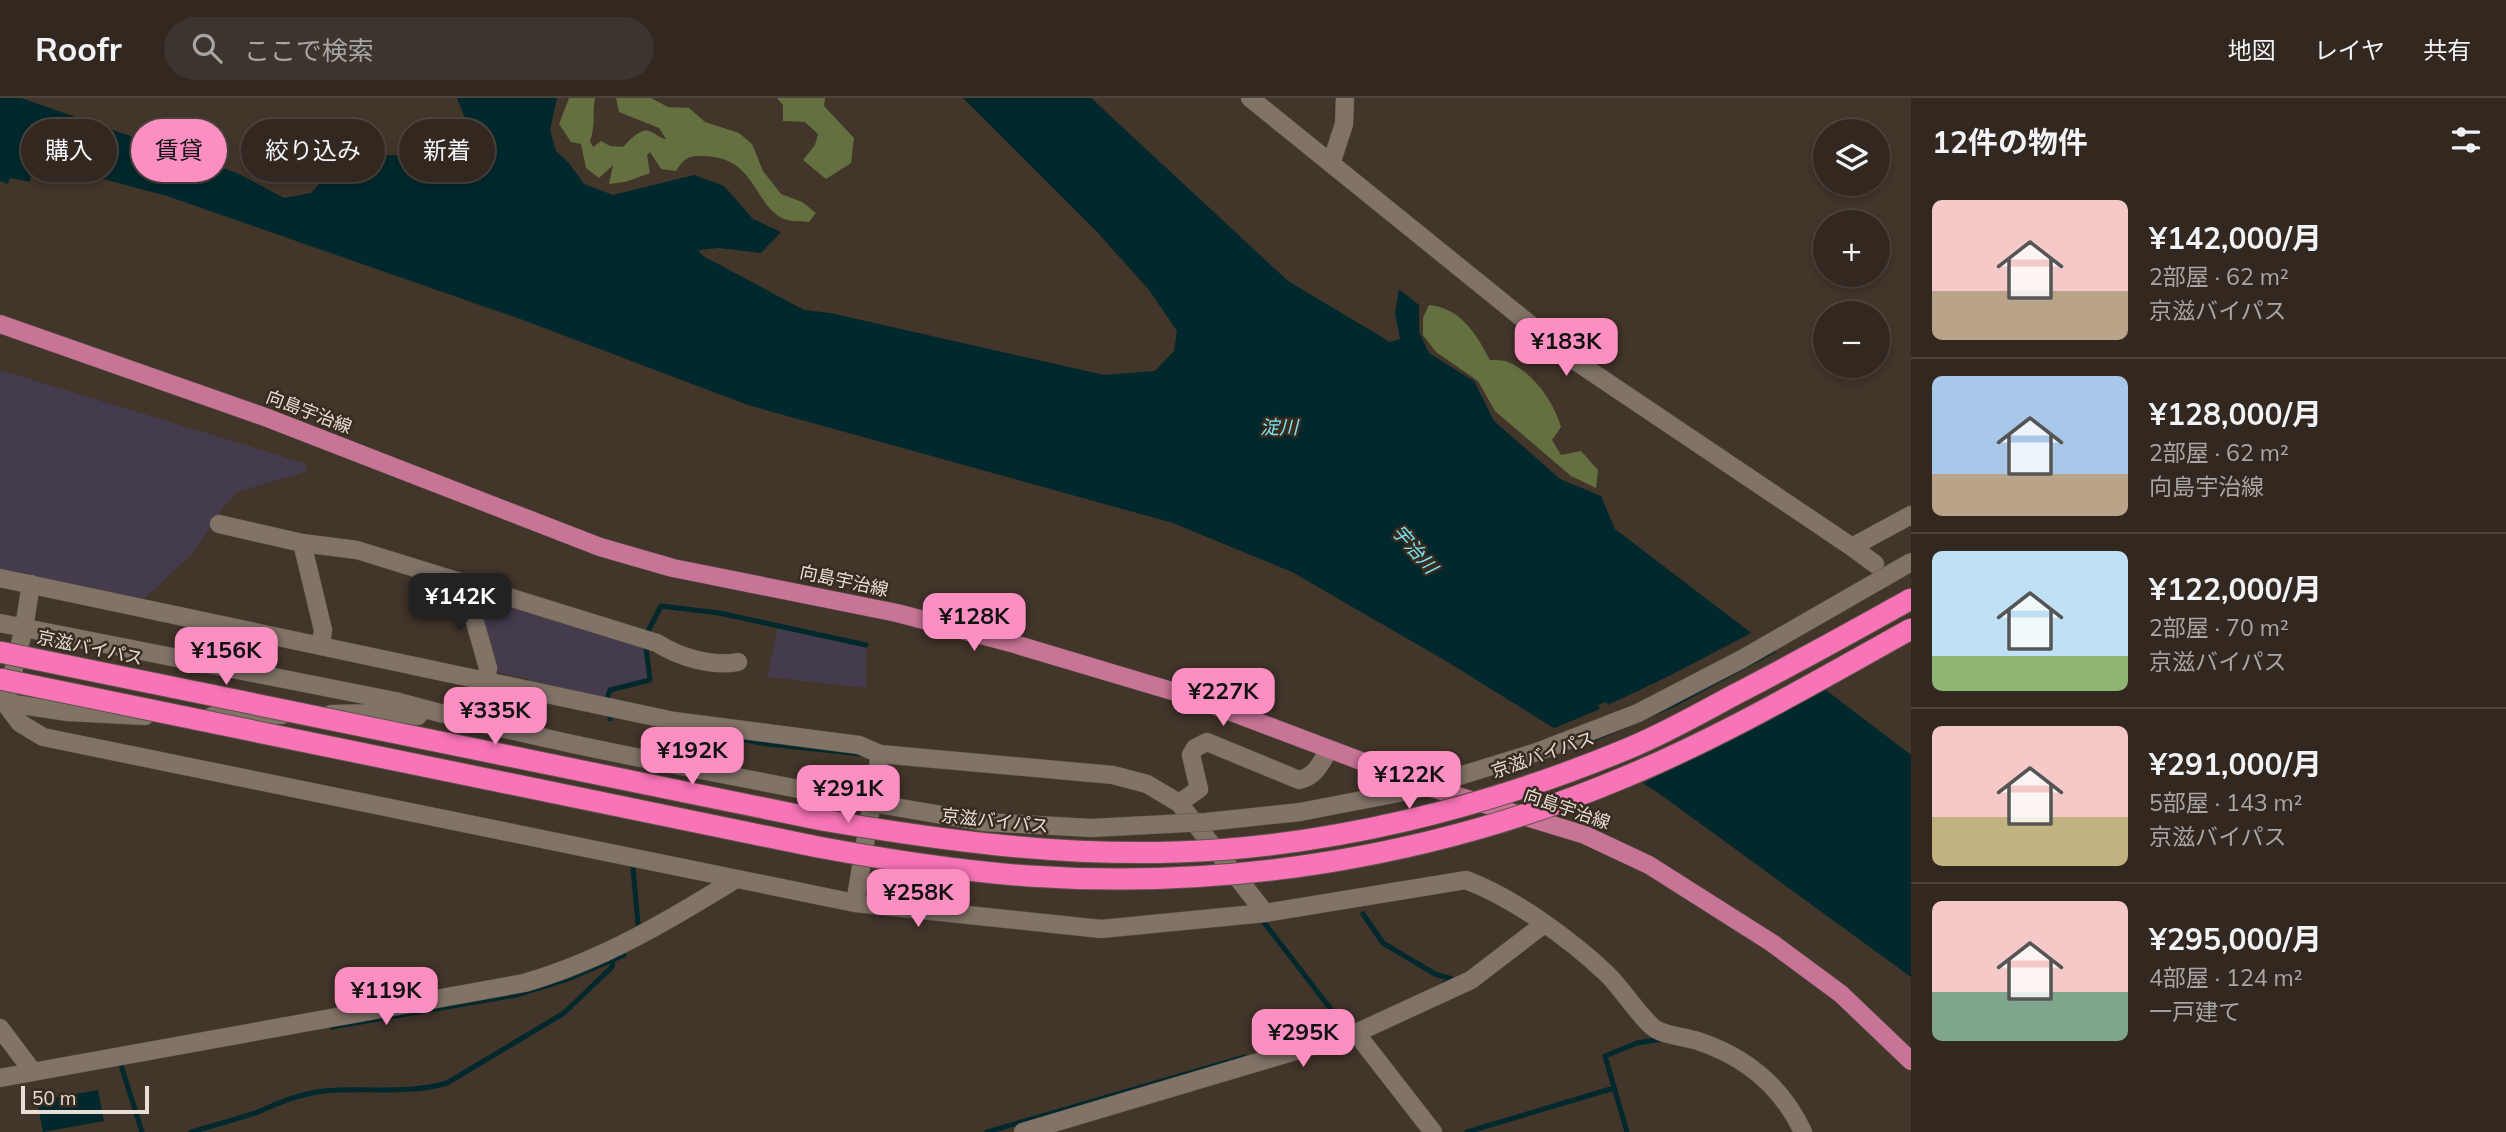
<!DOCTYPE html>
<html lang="ja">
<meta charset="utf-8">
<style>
:root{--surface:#322820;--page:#3d342d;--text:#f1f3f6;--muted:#a8a6a5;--line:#4d443e;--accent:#fc8fc2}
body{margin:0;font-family:Mulish,"Noto Sans JP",sans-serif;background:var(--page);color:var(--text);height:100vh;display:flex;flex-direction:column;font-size:26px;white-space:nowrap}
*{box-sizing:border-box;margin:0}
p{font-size:23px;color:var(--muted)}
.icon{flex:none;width:38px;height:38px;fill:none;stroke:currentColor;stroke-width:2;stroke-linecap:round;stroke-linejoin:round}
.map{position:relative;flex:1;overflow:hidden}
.drawer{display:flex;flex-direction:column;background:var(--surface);width:595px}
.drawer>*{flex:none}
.hud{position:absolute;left:21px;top:21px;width:665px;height:63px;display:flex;gap:14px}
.fabs{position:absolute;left:1813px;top:21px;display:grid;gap:14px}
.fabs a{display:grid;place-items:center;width:77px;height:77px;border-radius:50%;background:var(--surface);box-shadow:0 4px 10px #0003,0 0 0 2px var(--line);font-size:35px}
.scale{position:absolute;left:21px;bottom:18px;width:128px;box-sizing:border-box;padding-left:7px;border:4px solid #e7ded7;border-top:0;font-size:19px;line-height:24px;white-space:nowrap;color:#e7ded7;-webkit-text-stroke:5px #382b20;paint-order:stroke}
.price{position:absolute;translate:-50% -60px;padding:0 16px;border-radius:14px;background:var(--accent);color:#111;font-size:23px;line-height:46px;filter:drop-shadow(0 2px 4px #0008)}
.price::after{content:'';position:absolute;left:50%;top:42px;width:21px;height:16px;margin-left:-10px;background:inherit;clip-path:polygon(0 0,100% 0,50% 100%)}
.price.on{background:#222;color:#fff}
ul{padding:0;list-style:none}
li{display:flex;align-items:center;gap:21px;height:175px;padding:0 21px}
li+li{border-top:2px solid var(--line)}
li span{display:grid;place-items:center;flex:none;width:196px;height:140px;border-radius:10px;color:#555}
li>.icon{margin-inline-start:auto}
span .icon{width:84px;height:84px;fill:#fffc;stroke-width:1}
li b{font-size:30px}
h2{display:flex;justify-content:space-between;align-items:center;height:84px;padding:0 21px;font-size:30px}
.pill{padding:0 24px;border-radius:32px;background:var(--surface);box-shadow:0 4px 10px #0003,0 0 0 2px var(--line);font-size:24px;line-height:63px}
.pill.on{background:var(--accent);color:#111}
header{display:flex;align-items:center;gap:42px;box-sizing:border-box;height:98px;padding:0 35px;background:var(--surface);border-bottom:2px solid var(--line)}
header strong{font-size:33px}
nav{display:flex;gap:38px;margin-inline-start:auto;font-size:24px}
.search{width:490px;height:63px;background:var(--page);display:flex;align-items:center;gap:18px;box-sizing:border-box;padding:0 24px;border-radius:38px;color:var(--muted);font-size:26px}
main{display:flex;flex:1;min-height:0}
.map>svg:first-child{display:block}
.industrial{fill:#443b4c}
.forest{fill:#657040}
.water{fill:#01282c}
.pier{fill:#42352a}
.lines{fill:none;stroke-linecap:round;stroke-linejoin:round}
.stream{stroke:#01282c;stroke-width:5}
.minor-casing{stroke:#5d5249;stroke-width:19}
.major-casing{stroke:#5d5249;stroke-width:19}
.minor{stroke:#827367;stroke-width:18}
.major{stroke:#c87497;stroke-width:18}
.minor-bridge-casing{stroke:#5d5249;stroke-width:19;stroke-linecap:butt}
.highway-bridge-casing{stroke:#5d5249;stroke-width:23;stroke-linecap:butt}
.minor-bridge{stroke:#827367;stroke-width:18}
.highway-bridge{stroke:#f774b7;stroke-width:21}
.labels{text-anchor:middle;stroke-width:5;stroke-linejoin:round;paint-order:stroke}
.street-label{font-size:18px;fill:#e7ded7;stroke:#382b20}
.water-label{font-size:19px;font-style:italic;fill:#7ae5f2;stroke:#382b20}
</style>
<header>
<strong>Roofr</strong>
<div class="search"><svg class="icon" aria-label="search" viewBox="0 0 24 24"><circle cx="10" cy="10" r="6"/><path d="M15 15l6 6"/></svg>ここで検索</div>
<nav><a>地図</a><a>レイヤ</a><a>共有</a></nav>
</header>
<main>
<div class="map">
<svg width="1911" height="1034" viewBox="0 0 1911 1034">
<rect width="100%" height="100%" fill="#42352a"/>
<!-- industrial -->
<path class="industrial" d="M0,272l304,93 4,8 -71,21 -14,15 -30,46 -49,46 -144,-30z
M478,498l168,52 4,32 -40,10 -3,9 -75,-14 -3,-6 -34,-7z
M778,528l88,19v43l-99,-11z"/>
<!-- forest -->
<path class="forest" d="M569,0h26c-3,16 1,27 -5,43l3,6 8,-6 9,5 13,1c6,-6 17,-19 26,-16 8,2 9,7 17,8l-7,-11 -40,-16 -3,-14h35l17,9 21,1 16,14 34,11 13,11 11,27 18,23 21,8 14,11 -7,9c-7,-1 -16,0 -22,-2 -34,-11 -29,-65 -86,-64 -14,0 -17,3 -25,15l-15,-2 -11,-17 -3,3 3,18 -25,9 -16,2 4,-19 -14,13 -13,-10 -5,-24 -10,-2 -12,-18z
M777,0h48l-1,8 30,32 -3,25 -25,16 -23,-19 12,-15 3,-11 -13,-12 -22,-1v-16z
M1429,207c32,3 47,29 61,55 6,0 13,0 18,2 25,10 46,40 53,65l-9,13 9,15 20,-4 17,19 -2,18 -25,-12 -62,-53 -14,-12 -17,-30 -42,-29 -13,-17v-17z"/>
<!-- water -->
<path class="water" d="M0,0h21l216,75 47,25 27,-5 21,-23 26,-13 61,-3 49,-28 -11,-28h100l-7,32 6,21 13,12 15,21 29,11 81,-20 30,11 29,33 28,13 -20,21 -42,-5 -21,2 5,6 101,54 26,3 274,62 51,-4 19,-20 3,-20 -28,-41 -52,-58 -134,-134h128l197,183 102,61 10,-3 -5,-26 4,-24 20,16v27l10,21 45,28 20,40 66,58 41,17 14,33 296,226v222l-254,-185 -211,-131 -154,-89 -119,-49 -425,-118 -225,-85 -356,-124 -120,-32c-12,0 -16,6 -17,18l-20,-4 -2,6 -8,-3z
M98,992l6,31 -61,11 -6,-31z"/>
<!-- pier -->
<path class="pier" d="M1755,533l24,18 -150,77 -51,21 -28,-17 50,-21 -2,-4 8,-3 2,3 59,-28z
M1780,552l49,38 -66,36 -124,61 -60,-37 95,-41z"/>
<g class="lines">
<!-- stream -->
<path class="stream" d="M647,535l14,-27 58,7 147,32
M610,621l-3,-20 3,-9 40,-10 -4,-32
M718,637l43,8 100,11
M633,770l5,56
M1363,816l20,29 52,31 17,5 -9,5
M1259,818l88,114
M332,929l184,-32 52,-16 56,-24
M121,967l21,67
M191,1034c22,-7 45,-12 67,-20 22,-10 42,-18 66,-21 41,-4 83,4 123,-8l117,-70 48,-46 1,-8
M987,1034l258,-75
M1467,1034l147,-44
M1627,1034l-22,-76 32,-13 26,-4"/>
<defs>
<path id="minor" d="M1250,0l324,262 278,187 59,-32
M1331,66l13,-40 1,-26
M219,426l83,19 55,7 300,93c22,14 55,24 81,19
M302,445l21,87 -2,16
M1852,449l23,17
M0,480l674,143 185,24 21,9 233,21 34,9 32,19 86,110
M464,485l24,85 -8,56
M31,486l-7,44 -19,75 15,20 23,14 812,166 246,26 164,-16 201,-33c48,18 104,59 141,94 14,13 36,48 50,56 12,6 28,7 41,11 48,16 84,46 105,91
M0,525l395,78c151,42 306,68 459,99
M0,604l68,10 77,4
M331,616l50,-1 37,3
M212,618l70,-1
M1179,705l20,-14 -8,-34 4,-7 12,-6 92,38c17,-4 21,-16 30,-30
M855,805l25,-149
M0,930l33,44
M1356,935l77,99
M0,980l524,-95c77,-22 144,-62 212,-104
M1023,1034l333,-99 115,-53 73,-56"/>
<path id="major" d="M0,226l265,93 335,130 73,21 224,45 114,30 181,54 243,92 150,46 64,30 123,78 69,51 70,67"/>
</defs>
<!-- minor casing -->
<use href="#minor" class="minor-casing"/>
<!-- major casing -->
<use href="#major" class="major-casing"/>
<!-- minor -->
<use href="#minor" class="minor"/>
<!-- major -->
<use href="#major" class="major"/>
<defs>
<path id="minor-bridge" d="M854,702l129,22 108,6 115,-6 94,-10 114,-22 123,-38 101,-39 104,-54 169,-97"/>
<path id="highway-bridge" d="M0,554l822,168c117,20 235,36 354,32 153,-5 309,-44 451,-103 37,-15 72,-35 107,-54 60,-31 118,-63 177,-96
M0,581l818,168c70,13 140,24 211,29 202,14 409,-20 596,-99 99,-41 192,-96 286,-148"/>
</defs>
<!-- minor-bridge casing -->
<use href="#minor-bridge" class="minor-bridge-casing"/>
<!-- highway-bridge casing -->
<use href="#highway-bridge" class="highway-bridge-casing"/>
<!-- minor-bridge -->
<use href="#minor-bridge" class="minor-bridge"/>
<!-- highway-bridge -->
<use href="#highway-bridge" class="highway-bridge"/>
</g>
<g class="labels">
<!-- street labels -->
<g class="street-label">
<text transform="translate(309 314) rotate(21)" y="6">向島宇治線</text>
<text transform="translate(844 483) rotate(12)" y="6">向島宇治線</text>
<text transform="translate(90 550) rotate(12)" y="6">京滋バイパス</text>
<text transform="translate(1543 657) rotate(-19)" y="6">京滋バイパス</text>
<text transform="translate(1567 711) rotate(19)" y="6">向島宇治線</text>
<text transform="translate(995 723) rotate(6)" y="6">京滋バイパス</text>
</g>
<!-- water labels -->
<g class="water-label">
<text x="1279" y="336">淀川</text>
<text transform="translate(1415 451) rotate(49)" y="7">宇治川</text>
</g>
</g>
</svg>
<div class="fabs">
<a><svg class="icon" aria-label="layers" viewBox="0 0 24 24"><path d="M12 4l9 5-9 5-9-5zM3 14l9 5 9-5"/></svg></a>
<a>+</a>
<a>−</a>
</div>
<div class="scale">50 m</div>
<b class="price" style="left:1566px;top:280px">¥183K</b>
<b class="price on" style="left:460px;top:535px">¥142K</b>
<b class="price" style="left:974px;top:555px">¥128K</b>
<b class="price" style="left:226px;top:589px">¥156K</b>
<b class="price" style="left:1223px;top:630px">¥227K</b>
<b class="price" style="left:495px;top:649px">¥335K</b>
<b class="price" style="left:692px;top:689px">¥192K</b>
<b class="price" style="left:1409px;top:713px">¥122K</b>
<b class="price" style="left:848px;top:727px">¥291K</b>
<b class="price" style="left:918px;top:831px">¥258K</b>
<b class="price" style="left:386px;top:929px">¥119K</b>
<b class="price" style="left:1303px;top:971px">¥295K</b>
<div class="hud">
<a class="pill">購入</a>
<a class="pill on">賃貸</a>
<a class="pill">絞り込み</a>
<a class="pill">新着</a>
</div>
</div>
<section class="drawer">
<h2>12件の物件<svg class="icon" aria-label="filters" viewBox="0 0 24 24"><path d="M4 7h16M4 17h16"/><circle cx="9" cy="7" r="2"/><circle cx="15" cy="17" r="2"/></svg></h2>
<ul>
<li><span style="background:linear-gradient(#f6c9c9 65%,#b9a48a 0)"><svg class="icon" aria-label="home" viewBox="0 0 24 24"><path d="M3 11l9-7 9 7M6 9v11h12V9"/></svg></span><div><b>¥142,000/月</b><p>2部屋 · 62 m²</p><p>京滋バイパス</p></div></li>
<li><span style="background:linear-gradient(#a9c7e8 70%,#b9a48a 0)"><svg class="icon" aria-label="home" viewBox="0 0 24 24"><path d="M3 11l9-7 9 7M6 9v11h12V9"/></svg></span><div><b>¥128,000/月</b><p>2部屋 · 62 m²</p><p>向島宇治線</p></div></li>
<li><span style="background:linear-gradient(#bfe0f5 75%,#8fb573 0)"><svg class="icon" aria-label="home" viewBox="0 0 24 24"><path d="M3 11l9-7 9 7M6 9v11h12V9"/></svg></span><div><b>¥122,000/月</b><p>2部屋 · 70 m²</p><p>京滋バイパス</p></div></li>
<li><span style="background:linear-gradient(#f6c9c9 65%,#c2b280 0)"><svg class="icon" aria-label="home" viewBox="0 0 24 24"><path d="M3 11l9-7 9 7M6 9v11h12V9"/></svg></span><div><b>¥291,000/月</b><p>5部屋 · 143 m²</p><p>京滋バイパス</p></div></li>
<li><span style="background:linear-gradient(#f6c9c9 65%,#7fa58c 0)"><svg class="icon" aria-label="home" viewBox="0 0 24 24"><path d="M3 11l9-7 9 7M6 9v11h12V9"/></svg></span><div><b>¥295,000/月</b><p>4部屋 · 124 m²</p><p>一戸建て</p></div></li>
</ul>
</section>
</main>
